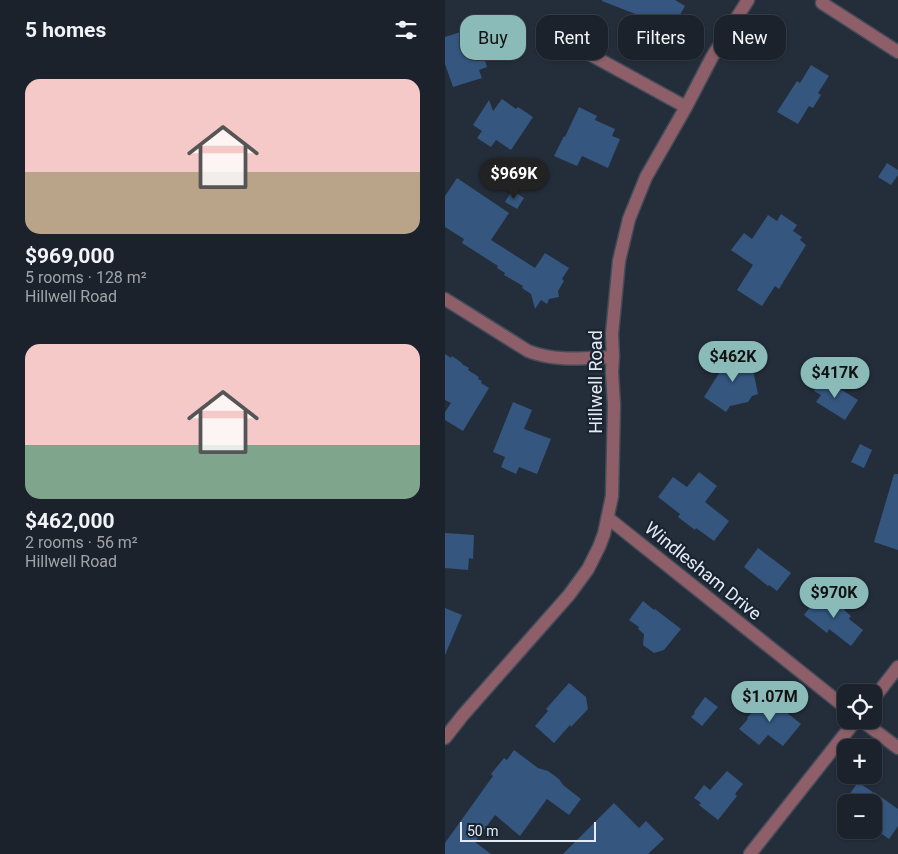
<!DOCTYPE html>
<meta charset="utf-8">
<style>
:root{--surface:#1b222c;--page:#242a34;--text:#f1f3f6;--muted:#a0a4a9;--line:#393f48;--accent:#8bbbb9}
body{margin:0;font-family:Roboto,sans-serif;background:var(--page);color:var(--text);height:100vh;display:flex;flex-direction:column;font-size:19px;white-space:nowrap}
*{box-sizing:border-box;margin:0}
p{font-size:16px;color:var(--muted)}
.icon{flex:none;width:28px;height:28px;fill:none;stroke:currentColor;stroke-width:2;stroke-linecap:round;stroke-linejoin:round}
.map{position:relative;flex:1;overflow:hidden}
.details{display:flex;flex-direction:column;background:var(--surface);width:445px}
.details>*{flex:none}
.hud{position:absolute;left:15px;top:15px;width:362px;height:45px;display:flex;gap:10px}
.fabs{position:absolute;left:392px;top:684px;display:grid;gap:10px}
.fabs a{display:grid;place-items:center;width:45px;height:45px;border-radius:10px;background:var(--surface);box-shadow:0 1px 4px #0004,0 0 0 1px var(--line);font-size:25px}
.scale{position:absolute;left:15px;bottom:12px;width:136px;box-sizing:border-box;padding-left:5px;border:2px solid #e5ebf4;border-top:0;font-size:14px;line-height:18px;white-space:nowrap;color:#e5ebf4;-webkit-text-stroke:4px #1a2430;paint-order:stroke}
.price{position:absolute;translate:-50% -42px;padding:0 11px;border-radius:18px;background:var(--accent);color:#111;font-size:16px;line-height:32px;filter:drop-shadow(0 1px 2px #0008)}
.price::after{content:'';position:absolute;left:50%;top:30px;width:15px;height:11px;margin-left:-8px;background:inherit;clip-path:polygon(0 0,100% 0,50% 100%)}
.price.on{background:#222;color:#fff}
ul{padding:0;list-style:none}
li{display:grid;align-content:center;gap:10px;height:265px;padding:0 25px}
li span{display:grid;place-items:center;height:155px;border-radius:15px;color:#555}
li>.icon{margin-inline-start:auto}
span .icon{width:90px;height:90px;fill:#fffc;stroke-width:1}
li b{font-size:21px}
h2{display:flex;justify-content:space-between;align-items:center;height:60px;padding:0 25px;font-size:21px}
.pill{padding:0 18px;border-radius:15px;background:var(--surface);box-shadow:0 1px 4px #0004,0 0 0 1px var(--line);font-size:18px;line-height:45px}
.pill.on{background:var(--accent);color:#111}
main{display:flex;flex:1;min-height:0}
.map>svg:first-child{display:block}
.building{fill:#34567f}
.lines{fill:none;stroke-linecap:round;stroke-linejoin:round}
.minor-casing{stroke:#434c59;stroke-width:15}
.minor{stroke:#8e5f68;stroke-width:12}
.labels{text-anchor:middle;stroke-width:4.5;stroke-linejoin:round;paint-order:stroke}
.street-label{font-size:18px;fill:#e5ebf4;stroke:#1a2430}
</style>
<main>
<section class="details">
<h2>5 homes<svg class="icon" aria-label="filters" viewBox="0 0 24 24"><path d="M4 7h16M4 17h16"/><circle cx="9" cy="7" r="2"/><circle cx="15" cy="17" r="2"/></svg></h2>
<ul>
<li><span style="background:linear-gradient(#f6c9c9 60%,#b9a48a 0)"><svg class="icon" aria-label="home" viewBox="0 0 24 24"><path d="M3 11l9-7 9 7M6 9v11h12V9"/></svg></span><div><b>$969,000</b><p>5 rooms · 128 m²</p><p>Hillwell Road</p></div></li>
<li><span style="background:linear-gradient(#f6c9c9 65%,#7fa58c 0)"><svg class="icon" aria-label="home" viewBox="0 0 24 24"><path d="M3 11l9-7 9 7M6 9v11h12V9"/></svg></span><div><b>$462,000</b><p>2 rooms · 56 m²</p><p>Hillwell Road</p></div></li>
</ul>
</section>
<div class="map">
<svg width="453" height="854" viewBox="0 0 453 854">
<rect width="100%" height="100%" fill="#242e3b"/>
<!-- building -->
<path class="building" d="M157,0h73l10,6 -20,35 -16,-10 1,-2 -15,-10 3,-4 -36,-14z
M34,26l5,18 -4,2 7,21 -8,3 3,8 -29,9 -8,-23v-27z
M366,65l18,11 -11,17 3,2 -8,13 -4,-2 -11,18 -21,-12 20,-31 3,2z
M57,99l14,10 2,-2 15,10 -22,33 -15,-10 -5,7 -14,-9 5,-7 -9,-6 16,-25 4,11z
M134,107l18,9 -2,4 20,9 -3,7 8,3 -12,29 -26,-12 -5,10 -23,-10 10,-20 1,1z
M442,163l11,7v5l-7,10 -13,-8z
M12,178l52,35 -18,27 44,28 10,-15 24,15 -7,11 2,2 -6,10 1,6 -10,2 -2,5 -6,-4 -6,9 -4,-15 -9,-6 1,-2 -19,-11 1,-2 -8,-5 1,-2 -36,-23 2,-4 -19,-12v-31z
M67,190l12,8 -7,11 -12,-7z
M336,214l16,11 -4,6 9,6 -2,3 6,5 -27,44 -4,-3 -13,20 -25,-16 16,-25 -22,-15 13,-17 8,6 16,-24 9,6z
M288,351l23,14 -3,5 5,24 -6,2 -4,6 -18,4 -4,6 -22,-15z
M0,354l6,4 1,-2 10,7v1l7,4 -1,2 11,7 -1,2 4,2 -1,2 8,5 -26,43 -18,-11v-8l6,-9 -6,-3z
M377,378l36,22 -13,20 -29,-18 5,-7 -7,-4z
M68,402l19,8 -8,19 27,10 -14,35 -18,-7 -3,7 -15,-7 4,-10 -12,-5z
M415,444l12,6 -8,18 -13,-6z
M254,472l18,14 -12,16 24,19 -15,20 -18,-13 -1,2 -17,-13 2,-3 -22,-17 15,-20 14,10z
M449,474h4v76l-24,-8z
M0,533l29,2 -1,24 -4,-1 -1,12 -23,-2z
M313,548l33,25 -14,18 -8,-6 -1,1 -24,-19z
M374,595l12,9 6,-8 12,9 -5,5 7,6 -2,3 14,11 -12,16 -22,-17 -2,4 -23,-18z
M198,601l11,9 1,-1 26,20 -17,21 -10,3 -11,-8 1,-11 -6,-5 1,-2 -10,-7z
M0,608l17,7 -17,40z
M124,683l17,14 2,12 -17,18 -1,-2 -16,18 -19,-17 13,-15 -2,-2z
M321,696l35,28 -18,22 -15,-11 -9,10 -20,-16 9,-10 -1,-1z
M260,697l13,10 -16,19 -11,-9 4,-4 -1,-1z
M69,750l24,18 10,3 11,8 4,6 18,14 -12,16 -22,-16 -27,37 -25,-21 -20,27 16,12h-46v-11l48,-67 -2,-2 13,-16 3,2z
M282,771l16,13 -8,10 2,2 -19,24 -19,-15 2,-2 -7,-5 10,-13 6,5z
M413,782l16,11v-1l24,17v17l-9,13 -10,-7 -5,1v-31h-30z
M169,803l25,25 7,-7 18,18 -16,15h-85z"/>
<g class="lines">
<defs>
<path id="minor" d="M377,3l76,49
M103,46l34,4 104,57
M0,299l83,52c28,11 56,7 85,6
M163,518l238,190
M429,698l24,-31
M416,720l37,28
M0,738l18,-23 106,-120 19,-26 11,-22 5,-13 8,-38 2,-91 -2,-33 1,-15 -1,-23 7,-73 10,-42 17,-42 40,-70 26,-50 36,-57
M305,854l106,-134"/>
</defs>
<!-- minor casing -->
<use href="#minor" class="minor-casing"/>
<!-- minor -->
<use href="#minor" class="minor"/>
</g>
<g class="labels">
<!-- street labels -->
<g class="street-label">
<text transform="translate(151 382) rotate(-90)" y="6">Hillwell Road</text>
<text transform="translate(258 571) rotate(39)" y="6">Windlesham Drive</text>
</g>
</g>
</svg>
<div class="fabs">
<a><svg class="icon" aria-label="locate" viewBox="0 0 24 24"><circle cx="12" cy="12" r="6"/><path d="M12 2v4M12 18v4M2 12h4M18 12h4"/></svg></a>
<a>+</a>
<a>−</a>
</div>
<div class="scale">50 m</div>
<b class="price on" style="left:69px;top:200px">$969K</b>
<b class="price" style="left:288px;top:383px">$462K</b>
<b class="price" style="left:390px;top:399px">$417K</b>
<b class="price" style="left:389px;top:619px">$970K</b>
<b class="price" style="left:325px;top:723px">$1.07M</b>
<div class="hud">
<a class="pill on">Buy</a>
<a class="pill">Rent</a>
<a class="pill">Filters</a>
<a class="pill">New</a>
</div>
</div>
</main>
